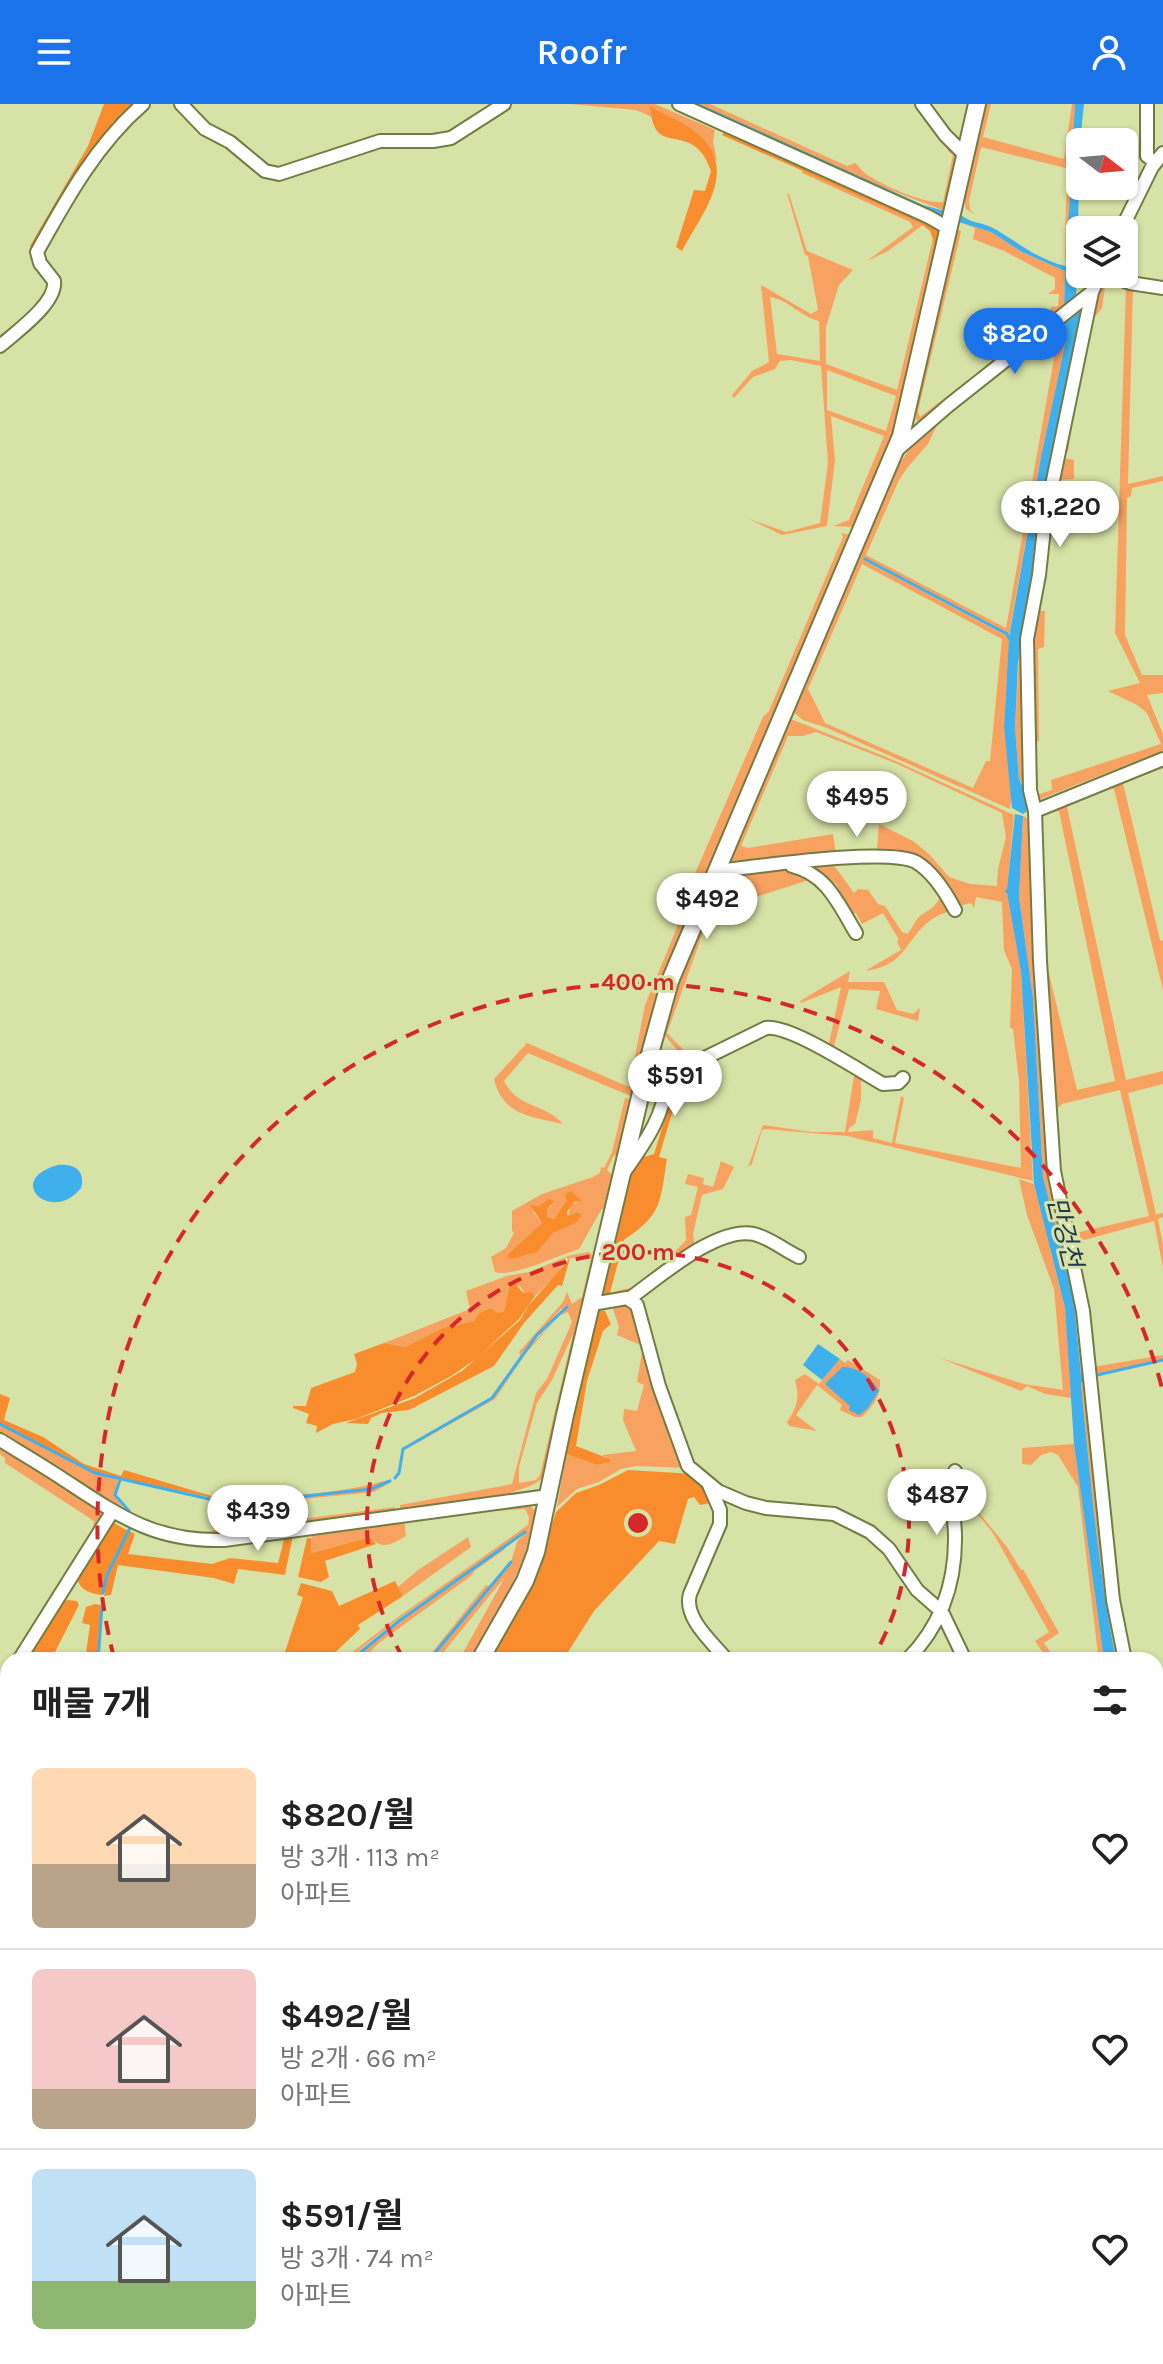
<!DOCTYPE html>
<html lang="ko">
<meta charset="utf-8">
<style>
:root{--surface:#fff;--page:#f6f6f6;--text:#222;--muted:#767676;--line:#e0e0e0;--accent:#1a73e8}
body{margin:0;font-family:Karla,"Noto Sans KR",sans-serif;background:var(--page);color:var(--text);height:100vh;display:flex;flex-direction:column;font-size:30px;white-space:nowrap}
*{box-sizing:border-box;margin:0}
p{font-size:26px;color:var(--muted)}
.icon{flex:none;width:44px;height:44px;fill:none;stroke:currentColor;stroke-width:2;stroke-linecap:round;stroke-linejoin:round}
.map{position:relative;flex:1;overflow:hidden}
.sheet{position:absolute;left:0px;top:1548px;width:1164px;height:712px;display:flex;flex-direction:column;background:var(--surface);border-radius:24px 24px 0 0;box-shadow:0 2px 6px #0004}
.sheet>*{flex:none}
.needle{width:52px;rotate:106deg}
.controls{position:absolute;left:1066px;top:24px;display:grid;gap:16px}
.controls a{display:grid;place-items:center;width:72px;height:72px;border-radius:12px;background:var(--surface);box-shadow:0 2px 6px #0004;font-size:40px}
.price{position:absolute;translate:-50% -68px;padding:0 18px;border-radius:28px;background:#fff;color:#222;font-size:26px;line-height:52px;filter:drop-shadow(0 2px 4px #0008)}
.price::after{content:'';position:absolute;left:50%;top:48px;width:24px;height:18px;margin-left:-12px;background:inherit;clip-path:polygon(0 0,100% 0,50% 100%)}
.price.current{background:var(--accent);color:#fff}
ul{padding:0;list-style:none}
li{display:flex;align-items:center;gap:24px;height:200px;padding:0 32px}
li+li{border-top:2px solid var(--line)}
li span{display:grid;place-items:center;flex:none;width:224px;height:160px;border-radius:12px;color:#555}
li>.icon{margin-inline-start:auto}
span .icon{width:96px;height:96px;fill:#fffc;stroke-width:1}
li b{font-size:34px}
h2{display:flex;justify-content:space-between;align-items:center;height:96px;padding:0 32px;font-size:34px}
header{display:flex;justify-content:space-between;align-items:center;height:104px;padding:0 32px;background:var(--accent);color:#fff;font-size:36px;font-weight:600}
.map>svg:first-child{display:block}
.green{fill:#f8a261;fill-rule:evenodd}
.forest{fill:#f98d2d}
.water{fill:#3fb0ec}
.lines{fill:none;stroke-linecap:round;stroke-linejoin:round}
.stream{stroke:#3fb0ec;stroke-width:3}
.minor-casing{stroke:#737c43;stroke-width:16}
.major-casing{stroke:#737c43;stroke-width:20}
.minor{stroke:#fff;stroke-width:12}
.major{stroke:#fff;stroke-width:16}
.ring{fill:none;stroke:#d62828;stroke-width:4;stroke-dasharray:14 10}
.labels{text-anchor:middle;stroke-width:6;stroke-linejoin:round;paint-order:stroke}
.water-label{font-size:26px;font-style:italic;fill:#223948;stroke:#d7e2a6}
.centre{fill:#d62828;stroke:#d7e2a6;stroke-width:4}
.ring-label{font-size:24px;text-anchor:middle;font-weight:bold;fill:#d62828;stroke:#d7e2a6;stroke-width:6;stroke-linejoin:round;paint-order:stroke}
</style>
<header><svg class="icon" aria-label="menu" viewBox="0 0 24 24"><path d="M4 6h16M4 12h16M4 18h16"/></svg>Roofr<svg class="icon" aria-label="person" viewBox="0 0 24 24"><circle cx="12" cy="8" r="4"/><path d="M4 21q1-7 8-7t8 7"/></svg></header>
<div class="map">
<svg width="1163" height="2260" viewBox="0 0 1163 2260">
<rect width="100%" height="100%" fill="#d7e2a6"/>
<!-- green -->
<path class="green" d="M570,0h85l60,26 -2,11 4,20 -16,-23 -50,-31 1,10 -16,-7z
M700,0h10l137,62 8,-3c5,4 8,10 14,13 16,10 55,28 74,26l10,-47 -5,-4 -2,-6 -32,-41h6l39,50 -14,57 -65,-25z
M986,0h5l-8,33 81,22 8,-55h3l-7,156h-3l1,-60 4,-31 -89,-22 -12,54 1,9 6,5 -10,-6 -2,-8z
M803,66l108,48 12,7 -35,26 -21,10 46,-34 -3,-5 -108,-49z
M787,89l2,1 18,57 46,19 -14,15 -13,42v37l71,26 36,-152 2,5 3,-13 3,5 -48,198 -39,94 -21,-1 16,-6 35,-84 -53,-20 4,44 -8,66 -45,9 -33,-16 37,13 34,-9 8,-60 -7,-97 -30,-6 -11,1 -5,8 -22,8 -19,21 -2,-3 20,-24 17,-9 -8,-77 50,29 7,-4 -10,-54 -3,-1zM770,193c19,3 31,20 49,24l1,40 -43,-7zM827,266l69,26 -10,35 -59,-21z
M959,118l32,10 31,20 43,19 -1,39 -19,15 6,-18 7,-1 1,-12h-11l7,-5v-11l-51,-27 -31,-12 2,-11z
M958,126l3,1 -1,5 -42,175 2,6 123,-94v4l-125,96 -4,-9z
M1102,178l31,4 -5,198 35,-8v5l-31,7 -1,8 -4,2 -2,137 17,40h21v18l-16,2 16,39v17l-128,50 2,-6 15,-5 -1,-10 110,-36 -14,-31 -10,-8 -29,-14 32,-8 -25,-50 11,-346 -21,-1 -3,22 -8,10 -17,71 -9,63 -5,2 -1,4 12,2v19l-17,1 35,-186z
M1089,196l-63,337 -1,149 -6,-7 -4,-51 5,-91 23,-138 34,-162 1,-28z
M1065,214l1,22 -25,117 -32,177 -144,-76 -1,2 145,77 -5,90 8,69 -2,13 -183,-81 -24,-8 -11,-9 103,-241 23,-33zM1060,221l-54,303 -140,-73 33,-75 8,-12 21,-24 9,-19zM862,460l140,75 -12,122h-4l-13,27 -148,-65 -17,-34z
M1050,395l10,3 -6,2 -17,107h8l-1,36 -6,2 1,92 -7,1 -4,-78z
M841,429l10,2 -185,431 -20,65 -13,66 -105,-44 -24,28c15,29 39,21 59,43 -32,-8 -60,-8 -69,-45l33,-36 102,44 16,-82 31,-75 11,-38 76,-175 6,-6 74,-174z
M791,615l100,40 123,56 -7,75 -3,2h3l14,80 12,209 -186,-45 -82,-7 -3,1 -10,34 -4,3 15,-42 48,7h34l10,-62 6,4v26l-6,24 -6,4 -1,4 25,-2v8l19,5 9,-47 3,2 -9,45 126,25 -2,-87 -6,-52 -3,-1 2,-59 -8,-19 -2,-48 -26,-5 -2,11 -3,-5 -16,4 -33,-46 -193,2zM816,628l79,31 107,50 4,24 -8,32 -1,17 -27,-2 -21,-7 -19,-22 -17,-14 -34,-17 -2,25 -41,5 -3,-20 -85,14 -7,-2 47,-110h15z
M1163,658v6l-40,15 37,157 3,1v49l-49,-201 -4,-1 -43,19 59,273 37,-9v13l-35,9 28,121 7,-1v4l-5,2 5,26v23l-9,-47 -81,22 20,124 70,-12v5l-73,16 -19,-142 78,-18 -29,-126 -58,14 -8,8 -4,-5 -11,-291zM1059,707l56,270 -38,9 -31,-129 -5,-142 7,-6z
M1023,712l4,2 6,11 14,268 34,214 43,349h-8c-18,-91 -26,-184 -35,-277l4,-2 -4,-5 -4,-56 -34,-143 -10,-179 -14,-101z
M828,758l8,6 18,25 4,-4 10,1 10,14 7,2 17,26 5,2c6,-5 7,-13 13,-18 10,-7 20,-11 21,-26l11,20c-6,3 -13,4 -18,8 -30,19 -24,47 -69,53l36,-21 -4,-8 2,-2 -16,-27 -21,11 -6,-11 -4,1 -16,-30 -27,-18z
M789,763l23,12 -97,31 -6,6 -42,117 24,25h-7l-22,-26 17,-51 44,-108z
M850,867l-2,11h36l13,28 16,4 7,-6 -2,13 -42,-12 4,-18 -31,-2 -16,61 -5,-2 13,-61 -40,16 -1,-2z
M625,994l8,2 -13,52 -7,5 -6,13 6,6 -6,21v10l-6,3 -22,39c-20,6 -67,29 -84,23l-4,-15 15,-9 8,-15 -2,-2v-20l30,-17 51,-17 7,-4 1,-6 3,1 8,-16zM565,1094l16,3 -10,3 -3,12 9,-4c-8,8 -17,15 -25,22 -16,17 -18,23 -44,20l34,-31 -9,-11 6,-6 13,-1 -5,5v8l7,1 12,-18z
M721,1057l13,6 -11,22 -21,6 -9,39 2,14 -64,44v-4l29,-20 26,-28 -1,-23 6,-2 7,-28 -13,-3 3,-10 16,4 -1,6 10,3z
M1019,1075l15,5 31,124 6,90 -26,-4 -18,-8 -6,5 -81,-33 84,26 39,6 -9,-101 -27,-74z
M589,1148l6,5 -52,221c-23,21 -110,27 -143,31v-4l112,-21 24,-91 11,-14 25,-57 -4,-10 -8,3 -34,38 -31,46 -92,52 26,-18 63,-34 29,-44 46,-47 -6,1 -41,46 -1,-3 44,-50 4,-10 5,12 10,-7 9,-38 -5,-4 -19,4v-3zM573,1230l-33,141 -4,5 -17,3v-16l18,-64 15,-23z
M566,1153l-8,16 -23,23 -11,-3 -4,-7 -10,-2 -6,27 -6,2 -7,-5 -12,5 -5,8 -31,7 -38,19 -21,-4 86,-34 -4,-18 41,-15 22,-4z
M611,1199h21l55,165 -51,-2 -15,3 -22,13 -22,7 -20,18 9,-53 30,11 14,-6 -8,-4 34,-4 -13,-31 1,-11 13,2 7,-26 -7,-3 6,-36 -26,-11 2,-8z
M840,1255l5,4 3,-3 32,20c1,15 -6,25 -18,37h-7l-15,-7 2,-5 -25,-20 -21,30 21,16 -28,-5 -2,-4c10,-14 13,-25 8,-42l10,-6 14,10z
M0,1321l95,49 23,6 -4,16 15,19 -129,-81z
M1074,1340l30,216h-4l-2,-6 -20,-167 -20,-32 -7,-3 -10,3 -10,10 -9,-1v-16z
M0,1342l103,66 -89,148h-4l33,-48 50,-83 1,-8 -89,-58v-5l-5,-4z
M392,1375l-22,10 21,-7 -17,10 -142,14 1,-3 118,-12 -117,11 2,-9c46,7 111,-1 156,-14z
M958,1383l49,60 14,23 2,-1 36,64 -15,10 12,17h-8l-13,-19 14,-9 -56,-99 -37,-45z
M529,1400l7,8c-10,55 -38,101 -66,148h-11l46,-83 -68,83h-11l60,-75 4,1 21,-24 6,-20 8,-10 -128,88 -50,40 8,-10 39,-30 134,-95 1,-8 -4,-8 -65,4z
M395,1403v3l-160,23 -31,1 11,-4z
M404,1415l2,17c-14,8 -24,15 -36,1l-60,16 2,-21z
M468,1433l3,10 -68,49 -5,-9 20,-17z
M505,1443l-1,3 -30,21 -3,5 -91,66 -18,18h-11l53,-42z"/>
<!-- forest -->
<path class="forest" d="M104,0h36l-16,16 -10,1 -21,27 -60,103 -3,-5 58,-100z
M650,2c14,9 30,14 43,24 49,37 11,80 -11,121l-6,-4 18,-57 11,1 6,-20c-14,-42 -42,-25 -54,-40 -5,-7 -6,-17 -7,-25z
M725,27l201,88 12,11 -3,15 -5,-14 -10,-8 -198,-88z
M685,974l1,4 -5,1 -22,74 8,2c-7,43 -4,55 -43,81l-14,53 21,-5v4l-28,4 30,-128 7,-10 14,-4 23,-75z
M571,1087l11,10 -8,1 -7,10 1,4 9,-4 5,3 -5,7 -24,11 -17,20c-11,-1 -17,8 -28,5v-4l34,-31 -12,-18 9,1 10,-7 5,2 -7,9v7l7,2 12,-18 -1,-7z
M570,1154l-8,28 -4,-1 -34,38 -30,43 -85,44 -27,3 -11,5 -3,6 -22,-1 69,-25 47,-27 58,-51 9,-15z
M515,1179l8,10 8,-1 4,4 -16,23 -42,39 -24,17 -39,21 -58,23 -23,5 -17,9 1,-7 -11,-3 3,-9 -16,-6v-2h13l5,-18 44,-16 2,-8 -3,-10 30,-11 21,4 38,-19 31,-7 5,-8 12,-5 7,5 6,-2 6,-27z
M599,1206l6,1 6,13 -8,7 -16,50 -11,65 34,13v3l-14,3 -30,-11 11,-63z
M0,1290l10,4 -6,22 39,17 41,27 37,12 3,-6 108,32 -137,-29 -95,-50z
M628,1366l66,4 14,11 11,34 -10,27 -4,-2c7,-15 12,-25 6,-41l-11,2 -6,-8 -6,2 -13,45 -16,-3 -65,70 -31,49h-73l42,-73 24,-75 20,-19 23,-8z
M114,1419l14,8 -22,43 -4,21c-11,-1 -22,-5 -25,-16z
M129,1427l6,3 -7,20 84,10 18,-6 48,5 7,-27 8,-1 -8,40 -47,-6 -4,15 -20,-6 -96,-13 -7,30 -7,1 4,-21z
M370,1433l6,7 -51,17 4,16 -8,5 -23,-5 9,-39h4v15z
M395,1477l8,15 -45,29 2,4 -33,31h-50l1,-3 5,1 20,-61 -6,-2 4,-12 31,8 7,15z
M68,1496l9,1 2,4 -28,55h-29l40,-58z
M95,1500l6,1 -4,55h-12l5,-35 -8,-2 4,-16z"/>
<!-- water -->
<path class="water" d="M690,0h10l223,101 22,6 -2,9z
M1075,0h9l-4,38 -4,160 -12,8 1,-39 -43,-19 -31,-20 -32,-10 2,-7c9,8 20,7 30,12 25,13 46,33 75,39z
M1078,205l2,4 -3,24 -34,162 -25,164 -3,65 4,51 15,28 -11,7 -11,-6 -8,-81 5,-90 32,-180 25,-117 -1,-22z
M1015,710l8,2 -4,81 14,101 10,179 31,124 7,74 4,2v4l-4,2c9,93 17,186 35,277h-12l-30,-216 -9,-136 -31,-124 -13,-212 -14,-79 -3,-1 3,-3z
M58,1061c16,-2 28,6 23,23 -29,37 -78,-8 -23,-23z
M818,1240l22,15 -18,21 -19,-15z
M842,1263c14,-1 31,11 37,24l-11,17 -9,7 -10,-5 1,-4 -25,-22z"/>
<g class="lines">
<!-- stream -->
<path class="stream" d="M865,455l142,75 2,4
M1093,1272l70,-16
M0,1320l95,49 136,31 140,-15 19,-8
M395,1374l4,-5 4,-24 89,-51 45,-63 30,-28
M120,1376l-5,15 14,16
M103,1489l4,-18 23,-47
M98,1556l4,-53
M351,1556l48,-39 126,-89
M429,1556l82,-98
M423,2252l2,8
M584,2260l40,-8"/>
<defs>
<path id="minor" d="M181,0l24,25 25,13 35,29 14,3 101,-33h53l18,-3 53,-34
M679,0l250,113 21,12
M922,0l23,31 21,21
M1147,0v52l8,6
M1121,126l31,-63 11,-14
M1106,170l24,9 33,5
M1092,188l-47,227 -6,56 -12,64 3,151 5,21 5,150 14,210 29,140 30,289 12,60
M0,242c16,-14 57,-43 54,-65l-14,-18 -3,-11c30,-54 59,-107 106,-148
M897,346l52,-45 143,-113 8,-18
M1035,707l128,-52
M792,762c35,8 47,39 64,67
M717,767c38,-4 170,-24 199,-9 17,10 30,31 39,48
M664,974l102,-50c25,-3 92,42 117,56l15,-1 5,-5
M625,1067c16,-23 45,-62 39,-92 -2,-10 -8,-20 -13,-29
M630,1194c30,-21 87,-72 124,-64 16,4 30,16 45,23
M592,1200l35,-6 10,7 22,81 29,80 30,25 28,12 20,5 68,6 36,18 19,17 28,41 25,22 23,48
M0,1336c23,14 47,28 69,43 53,35 89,59 155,57l324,-44
M709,1381l11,25v14l-30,70c-7,24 23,49 37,66
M19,1556l93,-148
M907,1556c34,-34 49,-78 48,-126 -1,-24 -6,-38 0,-63
M2,1578l6,25
M1156,1757l7,-2
M0,1909l8,18
M1134,2252l2,8"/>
<path id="major" d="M480,1556l45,-79 11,-29 29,-137 86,-365 19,-69 231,-545 76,-332
M85,2260l4,-8"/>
</defs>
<!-- minor casing -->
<use href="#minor" class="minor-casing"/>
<!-- major casing -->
<use href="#major" class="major-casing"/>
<!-- minor -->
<use href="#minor" class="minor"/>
<!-- major -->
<use href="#major" class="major"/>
</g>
<!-- distance rings -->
<g class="ring">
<path d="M403 1554A271 271 0 1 1 873 1554"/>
<path d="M114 1554A541 541 0 1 1 1163 1288"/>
</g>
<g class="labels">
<!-- water labels -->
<g class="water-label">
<text transform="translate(1065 1128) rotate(76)" y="9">만겅천</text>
</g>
</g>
<circle cx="638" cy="1419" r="12" class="centre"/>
<g class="ring-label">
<text x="638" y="886">400 m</text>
<text x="638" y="1156">200 m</text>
</g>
</svg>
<div class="controls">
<a><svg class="needle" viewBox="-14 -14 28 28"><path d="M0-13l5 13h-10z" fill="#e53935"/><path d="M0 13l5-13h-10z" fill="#767676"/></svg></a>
<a><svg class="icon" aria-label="layers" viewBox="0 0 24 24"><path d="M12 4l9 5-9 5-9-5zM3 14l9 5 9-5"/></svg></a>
</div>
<b class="price current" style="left:1015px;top:272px">$820</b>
<b class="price" style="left:1060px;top:445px">$1,220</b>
<b class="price" style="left:857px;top:735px">$495</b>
<b class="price" style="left:707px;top:837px">$492</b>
<b class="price" style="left:675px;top:1014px">$591</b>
<b class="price" style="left:937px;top:1433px">$487</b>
<b class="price" style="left:258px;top:1449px">$439</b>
<section class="sheet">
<h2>매물 7개<svg class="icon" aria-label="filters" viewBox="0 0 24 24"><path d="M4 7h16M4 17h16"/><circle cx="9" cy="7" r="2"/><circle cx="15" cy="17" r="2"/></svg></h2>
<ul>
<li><span style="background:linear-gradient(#ffd9b3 60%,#b9a48a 0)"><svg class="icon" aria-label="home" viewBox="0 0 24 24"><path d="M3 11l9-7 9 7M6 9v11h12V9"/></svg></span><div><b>$820/월</b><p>방 3개 · 113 m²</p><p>아파트</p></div><svg class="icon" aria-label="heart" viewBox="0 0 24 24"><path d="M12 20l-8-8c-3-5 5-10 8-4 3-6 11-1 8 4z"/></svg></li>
<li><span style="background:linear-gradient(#f6c9c9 75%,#b9a48a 0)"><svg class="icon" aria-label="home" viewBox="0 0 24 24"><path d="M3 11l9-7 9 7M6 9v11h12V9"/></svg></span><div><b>$492/월</b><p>방 2개 · 66 m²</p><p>아파트</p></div><svg class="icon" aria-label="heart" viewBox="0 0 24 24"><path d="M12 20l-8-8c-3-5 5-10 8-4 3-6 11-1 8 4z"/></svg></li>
<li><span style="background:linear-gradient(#bfe0f5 70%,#8fb573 0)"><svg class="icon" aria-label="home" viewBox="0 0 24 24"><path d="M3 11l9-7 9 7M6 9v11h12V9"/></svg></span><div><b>$591/월</b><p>방 3개 · 74 m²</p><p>아파트</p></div><svg class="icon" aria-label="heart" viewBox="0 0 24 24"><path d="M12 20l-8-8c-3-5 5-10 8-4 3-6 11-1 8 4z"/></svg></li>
</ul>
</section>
</div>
